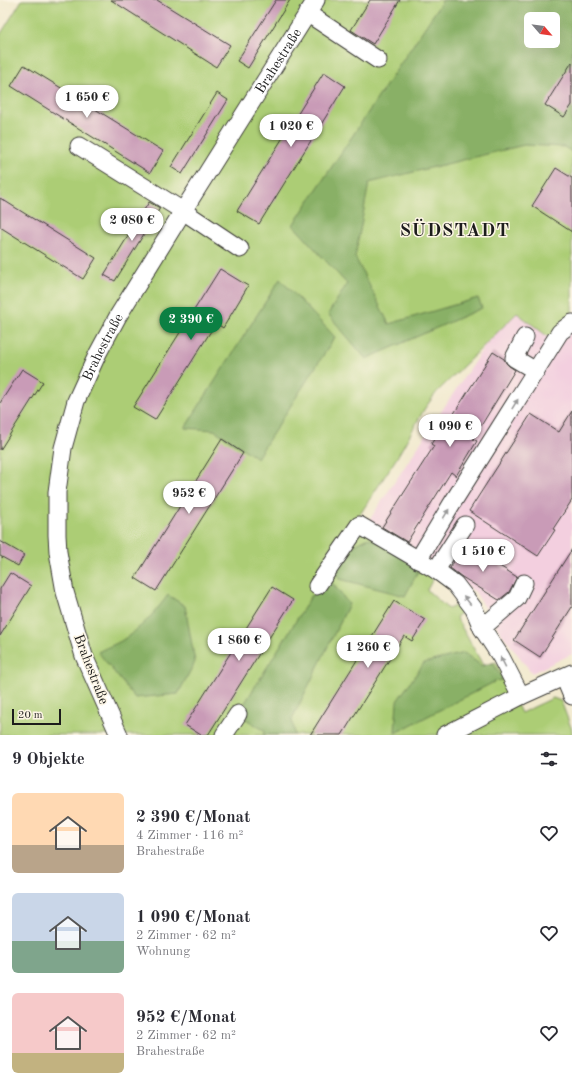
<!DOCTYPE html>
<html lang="de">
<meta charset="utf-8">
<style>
:root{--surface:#fff;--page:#f7f7f7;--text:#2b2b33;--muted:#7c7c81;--accent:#0b8043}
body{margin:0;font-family:"Old Standard TT",serif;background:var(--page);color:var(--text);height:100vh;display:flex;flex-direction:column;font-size:15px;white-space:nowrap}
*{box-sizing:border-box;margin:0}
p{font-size:13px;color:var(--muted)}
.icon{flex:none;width:22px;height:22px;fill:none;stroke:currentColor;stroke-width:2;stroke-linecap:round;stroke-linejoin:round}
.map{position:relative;height:735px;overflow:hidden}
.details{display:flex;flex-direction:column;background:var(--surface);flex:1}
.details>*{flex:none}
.needle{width:26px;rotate:118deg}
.tools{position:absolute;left:524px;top:12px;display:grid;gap:8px}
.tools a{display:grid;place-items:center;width:36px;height:36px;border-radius:6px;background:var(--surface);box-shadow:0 4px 16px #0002;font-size:20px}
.scale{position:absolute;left:12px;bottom:10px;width:49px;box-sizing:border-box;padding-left:4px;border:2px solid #1c1c1c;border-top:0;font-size:11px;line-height:14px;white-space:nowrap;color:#1c1c1c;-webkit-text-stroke:3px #fcf5e5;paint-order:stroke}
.price{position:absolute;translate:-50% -34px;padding:0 9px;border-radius:14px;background:#fff;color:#222;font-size:13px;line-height:26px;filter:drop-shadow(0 1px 2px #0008)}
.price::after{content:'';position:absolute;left:50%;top:24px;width:12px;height:9px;margin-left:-6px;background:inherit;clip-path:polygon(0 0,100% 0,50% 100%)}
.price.selected{background:var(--accent);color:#fff}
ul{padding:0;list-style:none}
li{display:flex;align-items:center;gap:12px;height:100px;padding:0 12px}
li span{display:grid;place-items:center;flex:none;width:112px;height:80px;border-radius:6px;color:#555}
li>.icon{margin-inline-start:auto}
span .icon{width:48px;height:48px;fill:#fffc;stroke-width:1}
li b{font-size:17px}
h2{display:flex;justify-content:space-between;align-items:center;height:48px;padding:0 12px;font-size:17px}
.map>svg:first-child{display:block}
.built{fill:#f3cfdf}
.green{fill:#accd75;stroke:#647448;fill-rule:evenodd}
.forest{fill:#89b066;stroke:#526641;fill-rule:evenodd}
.building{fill:#c99bb7}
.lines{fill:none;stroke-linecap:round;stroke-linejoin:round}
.minor-casing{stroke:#3c3b37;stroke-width:19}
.minor{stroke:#fff;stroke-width:17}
.oneway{fill:#999}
.labels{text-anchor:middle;stroke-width:3;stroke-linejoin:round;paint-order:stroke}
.street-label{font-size:14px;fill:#1c1c1c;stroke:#fcf5e5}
.district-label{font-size:18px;font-weight:bold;letter-spacing:1px;fill:#1c1c1c;stroke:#fcf5e5}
</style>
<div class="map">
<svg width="572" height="735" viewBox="0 0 572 735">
<rect width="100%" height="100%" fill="#fcf5e5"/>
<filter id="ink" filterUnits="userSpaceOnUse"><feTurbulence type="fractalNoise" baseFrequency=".025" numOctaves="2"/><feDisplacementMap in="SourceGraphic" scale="8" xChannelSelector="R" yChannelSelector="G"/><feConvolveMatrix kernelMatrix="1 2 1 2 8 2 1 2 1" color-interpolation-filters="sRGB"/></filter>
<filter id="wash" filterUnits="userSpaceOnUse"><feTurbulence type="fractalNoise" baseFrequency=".012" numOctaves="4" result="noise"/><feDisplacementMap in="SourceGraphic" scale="16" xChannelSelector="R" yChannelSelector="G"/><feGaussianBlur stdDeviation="0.9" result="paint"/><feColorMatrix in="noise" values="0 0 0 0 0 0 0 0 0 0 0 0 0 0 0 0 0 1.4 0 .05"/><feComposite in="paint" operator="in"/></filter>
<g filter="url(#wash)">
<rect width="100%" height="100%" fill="#f1e9cd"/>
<!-- built -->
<path class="built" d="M517,313l34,26 21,-20v335l-40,19 -31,-40 -26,-41 -107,-70 120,-181z"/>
<!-- green -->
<path class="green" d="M22,0h550v319l-21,20 -34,-26 -81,80 -11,15 -29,51 -39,60 76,60 -6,11 21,19 12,-5 5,6 -9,7 27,48 13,-3 25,51 32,-15 8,3 11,29v5h-572v-700zM531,19h22v22h-22z"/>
<!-- forest -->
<path class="forest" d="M443,0h129v152l-8,-5 -40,-2 -155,38 -14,74 34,67 89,-26 4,10 -116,51 -38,-45 19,-30 -54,-59zM531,19h22v22h-22z
M280,279l55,58 -78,121 -43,-28 -29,-2z
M369,538l54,24 -18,34 -65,-17 -8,-10c12,-16 18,-23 37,-31z
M325,574l24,30 -57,115 3,16h-32l2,-4 -27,-17z
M168,595l17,11 10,56 -17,32 -43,4 -37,-46c7,-4 16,-7 23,-11 19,-12 33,-27 47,-46z
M464,653l18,13 11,-3 10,17 -7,1 -101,52 2,-32 27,-38z"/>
<g id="blocks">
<!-- building -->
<path class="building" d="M111,0h46l73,45 -14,22z
M276,0h14l-42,68 -11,-7z
M370,0h30l-27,44 -22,-14z
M572,62v43l-8,12 -19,-12z
M24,65l139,86 -13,22 -139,-87z
M324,72l21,14 -86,138 -22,-13z
M217,93l11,7 -46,74 -11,-7z
M556,168l16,10v54l-40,-26z
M0,198l96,60 -13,21 -83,-52z
M149,202l11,6 -45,73 -11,-6z
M220,269l28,17 -25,42 -7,-5 -61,97 -22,-13z
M493,352l11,7 2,4 3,3 6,4 -42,69 4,2 -21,35 -5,-4 -44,70 -25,-15 52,-81 -3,-2 4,-6 3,-6 3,2z
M22,369l21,13 -43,68v-47z
M572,411v89l-19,29 2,1 -17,26 -69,-45 62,-97 28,18z
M222,439l21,14 -87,138 -21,-13z
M0,541l24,14 -6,11 -18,-10z
M465,544l52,33 -8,15 -10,8 -37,-23 -12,-9z
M572,549v58l-32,50 -26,-17z
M10,573l21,13 -31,50v-47z
M272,587l21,13 -85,135h-7l-16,-10z
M394,601l31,19 -13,21 -8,-5 -62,99h-32z"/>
</g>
</g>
<g filter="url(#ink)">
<use href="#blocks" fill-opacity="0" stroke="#3c3b37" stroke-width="1"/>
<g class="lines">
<defs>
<g id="minor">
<path d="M307,13l71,47"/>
<path d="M79,146l104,65 57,38"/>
<path d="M525,337l-11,21 22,13"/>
<path d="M418,560l33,-55 109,-173 12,-9"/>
<path d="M436,570l29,-45"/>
<path d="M317,586l42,-61 77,45 19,14 19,25 8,19 19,29 20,39"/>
<path d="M482,628l35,-30 7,-15"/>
<path d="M564,677l8,19"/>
<path id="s1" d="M119,735l-35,-79 -19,-64 -7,-40 -1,-17v-43l6,-44 13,-47 22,-48 20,-37 65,-105 133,-211"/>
<path d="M224,735l14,-21"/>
<path d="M445,735l76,-39 51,-23"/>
</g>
</defs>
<!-- minor casing -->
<use href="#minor" class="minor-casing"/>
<!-- minor -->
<use href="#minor" class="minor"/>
</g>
<!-- one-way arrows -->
<defs><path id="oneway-solid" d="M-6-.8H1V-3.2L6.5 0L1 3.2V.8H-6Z"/></defs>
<g class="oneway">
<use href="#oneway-solid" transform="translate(515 404) rotate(-58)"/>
<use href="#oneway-solid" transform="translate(446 514) rotate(-59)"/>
<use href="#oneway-solid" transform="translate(467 600) rotate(-128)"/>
<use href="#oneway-solid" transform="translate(503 662) rotate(-117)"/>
</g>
</g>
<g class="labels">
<!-- street labels -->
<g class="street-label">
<text dy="5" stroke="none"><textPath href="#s1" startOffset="743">Brahestraße</textPath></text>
<text dy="5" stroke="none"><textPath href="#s1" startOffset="407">Brahestraße</textPath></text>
<text transform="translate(92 669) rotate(69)" y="5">Brahestraße</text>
</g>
<!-- district labels -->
<g class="district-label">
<text x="455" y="236">SÜDSTADT</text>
</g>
</g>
</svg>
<div class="tools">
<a><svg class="needle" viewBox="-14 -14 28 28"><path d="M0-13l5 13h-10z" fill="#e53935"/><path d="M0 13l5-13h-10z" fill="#7c7c81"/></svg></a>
</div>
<div class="scale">20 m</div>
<b class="price" style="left:87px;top:119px">1 650 €</b>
<b class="price" style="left:291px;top:148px">1 020 €</b>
<b class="price" style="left:132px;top:242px">2 080 €</b>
<b class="price selected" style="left:191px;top:341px">2 390 €</b>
<b class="price" style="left:450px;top:448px">1 090 €</b>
<b class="price" style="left:189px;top:515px">952 €</b>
<b class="price" style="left:483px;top:573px">1 510 €</b>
<b class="price" style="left:239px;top:662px">1 860 €</b>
<b class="price" style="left:368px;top:669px">1 260 €</b>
</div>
<section class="details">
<h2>9 Objekte<svg class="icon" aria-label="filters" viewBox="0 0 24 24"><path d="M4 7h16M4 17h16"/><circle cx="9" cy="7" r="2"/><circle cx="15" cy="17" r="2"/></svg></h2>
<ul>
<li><span style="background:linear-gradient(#ffd9b3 65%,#b9a48a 0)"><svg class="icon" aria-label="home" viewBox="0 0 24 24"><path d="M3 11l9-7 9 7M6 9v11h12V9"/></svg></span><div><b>2 390 €/Monat</b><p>4 Zimmer · 116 m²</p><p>Brahestraße</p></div><svg class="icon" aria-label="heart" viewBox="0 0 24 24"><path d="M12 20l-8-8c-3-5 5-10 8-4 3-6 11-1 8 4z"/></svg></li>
<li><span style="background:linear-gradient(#c9d6e8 60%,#7fa58c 0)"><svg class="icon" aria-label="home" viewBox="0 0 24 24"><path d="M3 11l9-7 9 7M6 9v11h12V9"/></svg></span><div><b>1 090 €/Monat</b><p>2 Zimmer · 62 m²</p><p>Wohnung</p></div><svg class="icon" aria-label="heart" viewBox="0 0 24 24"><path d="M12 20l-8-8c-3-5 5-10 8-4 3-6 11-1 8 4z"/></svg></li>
<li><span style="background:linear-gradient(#f6c9c9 75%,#c2b280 0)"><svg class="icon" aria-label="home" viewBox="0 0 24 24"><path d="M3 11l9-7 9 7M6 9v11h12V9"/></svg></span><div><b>952 €/Monat</b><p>2 Zimmer · 62 m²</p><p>Brahestraße</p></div><svg class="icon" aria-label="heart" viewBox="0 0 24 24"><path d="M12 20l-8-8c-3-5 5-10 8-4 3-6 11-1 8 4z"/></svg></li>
</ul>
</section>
